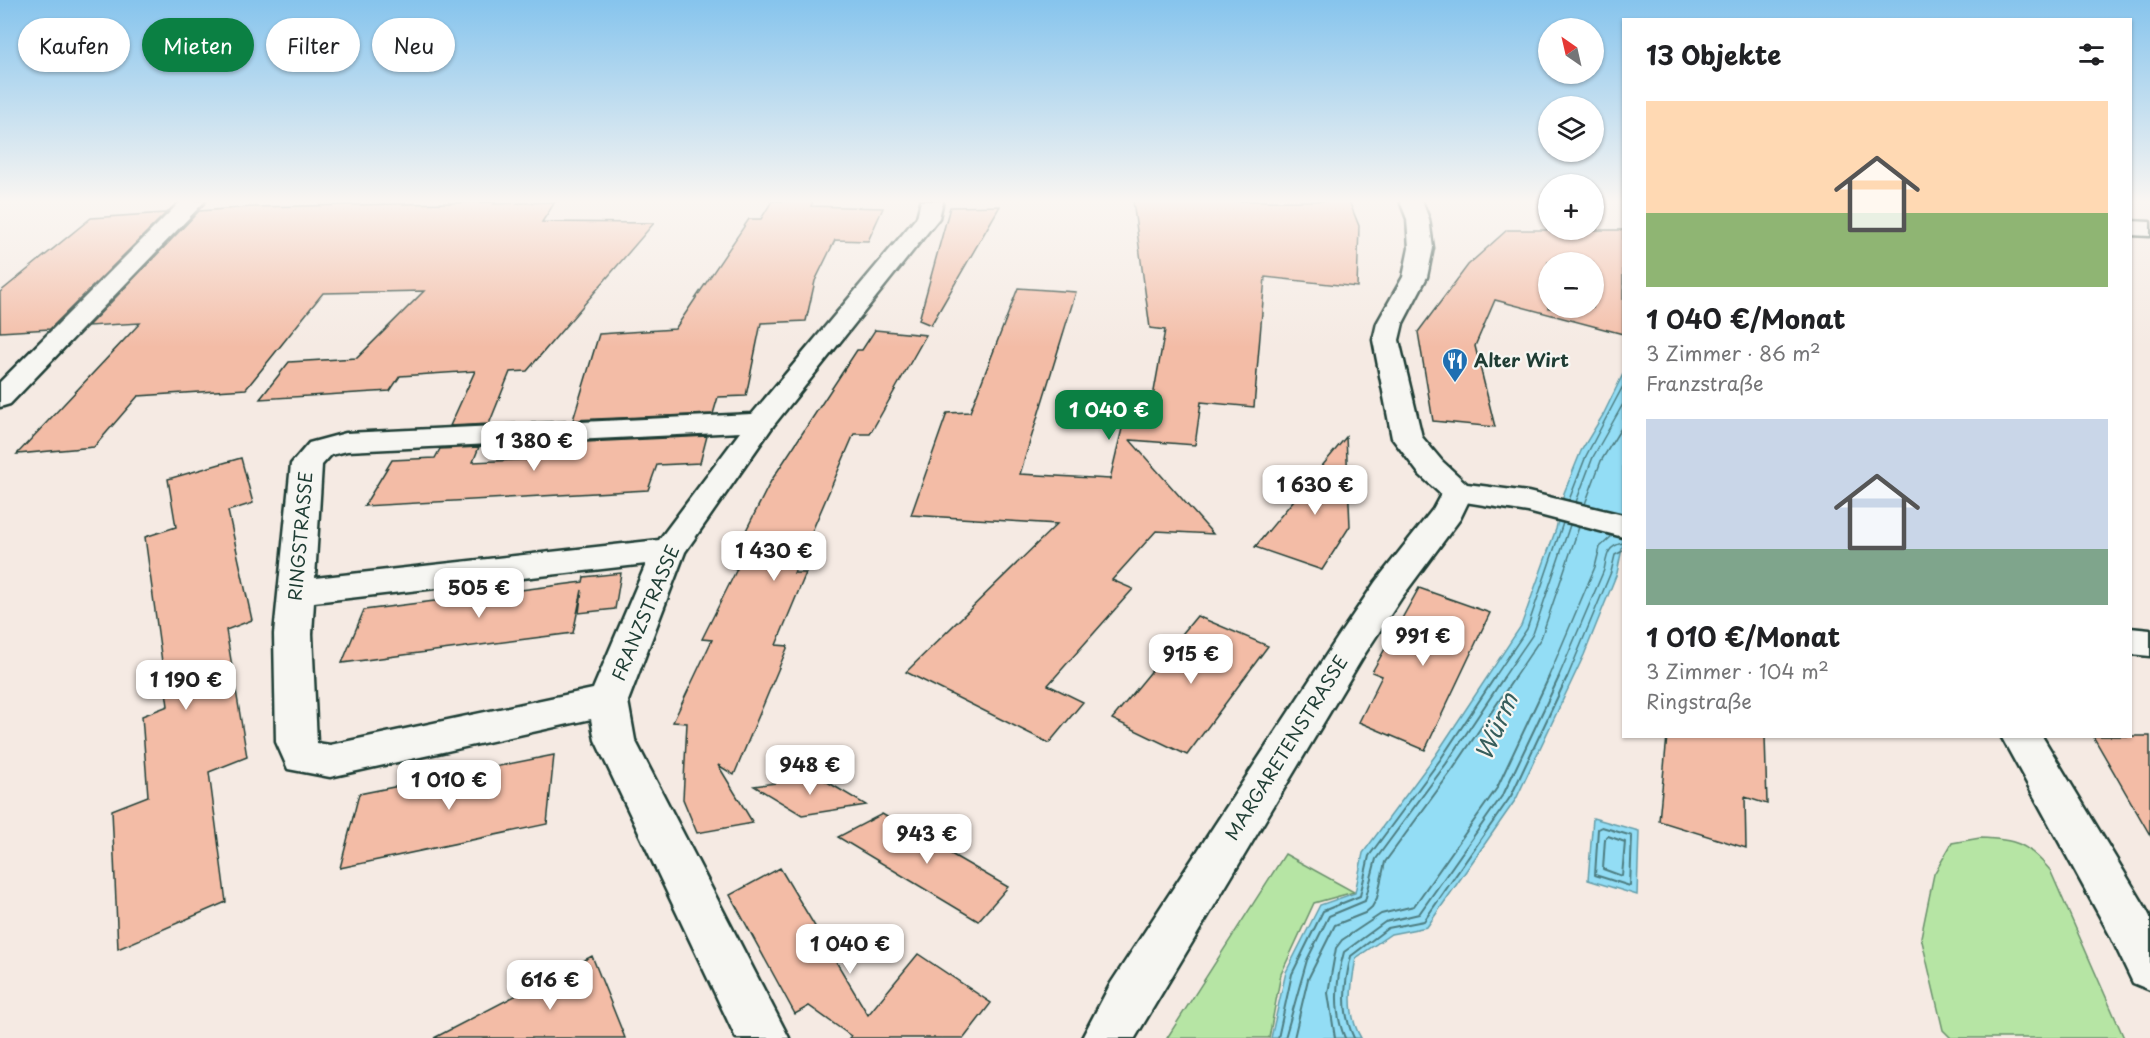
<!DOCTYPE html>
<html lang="de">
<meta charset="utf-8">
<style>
:root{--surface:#fff;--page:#f2f2f2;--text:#202124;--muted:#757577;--accent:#0b8043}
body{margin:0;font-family:"Playpen Sans",sans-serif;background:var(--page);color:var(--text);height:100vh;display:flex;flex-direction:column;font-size:22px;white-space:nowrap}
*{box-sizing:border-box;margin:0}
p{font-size:20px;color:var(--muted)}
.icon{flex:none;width:33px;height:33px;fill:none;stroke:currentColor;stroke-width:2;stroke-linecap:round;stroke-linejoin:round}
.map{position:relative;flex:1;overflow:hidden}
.panel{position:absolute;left:1622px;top:18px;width:510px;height:720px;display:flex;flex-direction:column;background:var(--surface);border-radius:0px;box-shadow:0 2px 4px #0004}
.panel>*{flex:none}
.guide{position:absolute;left:18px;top:18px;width:570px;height:54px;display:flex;gap:12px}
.needle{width:39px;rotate:326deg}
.fabs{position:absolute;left:1538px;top:18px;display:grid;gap:12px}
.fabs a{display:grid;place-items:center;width:66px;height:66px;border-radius:50%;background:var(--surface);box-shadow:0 2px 4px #0004;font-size:30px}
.price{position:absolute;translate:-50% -51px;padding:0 14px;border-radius:12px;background:#fff;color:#222;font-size:20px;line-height:39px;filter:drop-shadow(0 2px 3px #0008)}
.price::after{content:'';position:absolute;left:50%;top:36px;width:18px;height:14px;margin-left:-9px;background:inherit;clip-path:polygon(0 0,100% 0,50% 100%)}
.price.active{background:var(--accent);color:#fff}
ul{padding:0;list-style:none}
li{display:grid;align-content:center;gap:12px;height:318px;padding:0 24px}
li span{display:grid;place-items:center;height:186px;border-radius:0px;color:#555}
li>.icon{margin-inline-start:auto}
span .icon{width:108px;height:108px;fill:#fffc;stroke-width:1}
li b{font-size:26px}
h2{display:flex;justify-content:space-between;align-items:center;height:72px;padding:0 24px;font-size:26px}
.pill{padding:0 21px;border-radius:27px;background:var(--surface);box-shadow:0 2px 4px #0004;font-size:21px;line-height:54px}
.pill.active{background:var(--accent);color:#fff}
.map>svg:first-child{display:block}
.green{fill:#b6e5a4;stroke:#6a916c;stroke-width:1.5}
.water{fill:#93ddf5;stroke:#659da8;stroke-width:1.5}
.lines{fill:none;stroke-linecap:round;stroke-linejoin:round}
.shore-far1{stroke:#4d7d81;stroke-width:1.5}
.shore{stroke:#4d7d81;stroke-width:2}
.building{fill:#f3bca6;stroke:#1f3d34;stroke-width:1.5;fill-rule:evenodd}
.street-casing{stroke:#1f3d34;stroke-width:5}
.secondary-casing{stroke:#1f3d34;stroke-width:5}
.street{fill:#f6f6f2;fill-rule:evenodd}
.secondary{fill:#f6f6f2;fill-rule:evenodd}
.labels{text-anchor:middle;stroke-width:4.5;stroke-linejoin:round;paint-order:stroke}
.poi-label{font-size:18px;font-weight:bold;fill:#1f3d34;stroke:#f6f6f2;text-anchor:start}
.street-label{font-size:18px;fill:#1f3d34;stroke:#f6f6f2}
.near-water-label{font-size:24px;font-style:italic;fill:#365d5b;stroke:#f6f6f2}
</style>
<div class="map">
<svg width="2150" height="1038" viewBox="0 0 2150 1038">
<rect width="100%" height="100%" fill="#f5eae3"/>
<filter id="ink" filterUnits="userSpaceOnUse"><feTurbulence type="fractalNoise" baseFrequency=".0167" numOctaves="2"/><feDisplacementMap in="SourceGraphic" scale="12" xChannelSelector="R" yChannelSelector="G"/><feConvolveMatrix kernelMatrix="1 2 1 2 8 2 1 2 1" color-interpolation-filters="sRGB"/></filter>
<g filter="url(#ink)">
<!-- green -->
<path class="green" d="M1980,838c35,1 47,5 70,32l74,168h-173l-8,-8 -22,-93 13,-63 18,-31z
M1285,854l69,38 -40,11 -33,71 -12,64h-102z"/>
<!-- water -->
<path class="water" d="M1623,374v170l-6,29 -33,82 -68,144 -89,128 -36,7 -35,24c-5,27 -10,55 5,80h-90l15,-66 34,-67 35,-12 8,-40 72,-97 86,-130 35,-97 8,-36 17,-42 22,-36z
M1593,818l46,13 -2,64 -49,-15z"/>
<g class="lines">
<!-- shore-far1 -->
<path class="shore-far1" d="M1569,500l17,-44 37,-70
M1576,502l17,-45 30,-53
M1585,504l16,-43 22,-36
M1494,678l33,-49 36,-106
M1503,678l30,-44 37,-109
M1514,678l27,-40 38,-111
M1548,678l47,-111 5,-20 12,-11
M1558,678l46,-108c3,-14 3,-24 19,-27
M1567,678l44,-106 4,-17 8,-4"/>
<!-- shore -->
<path class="shore" d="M1602,827l30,9 -2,50 -35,-11 3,-46z
M1608,836l17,6 -3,34 -19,-7 2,-30z
M1278,1038l14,-64 31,-63 37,-15 9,-40 71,-96 55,-83
M1285,1038l22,-78 22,-44 36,-15 11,-42 70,-95 58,-87
M1294,1038l14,-59 27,-54 30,-12 7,-6 5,-9 8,-36 68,-93 62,-92
M1335,1038l-7,-45 8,-45 6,-8 39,-26 33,-8 83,-118 52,-111
M1345,1038c-12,-27 -9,-58 -1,-86l41,-30 34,-8 85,-121 55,-116
M1354,1038c-13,-27 -10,-54 -3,-82l37,-28 36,-7 87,-125 56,-119"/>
</g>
<!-- building -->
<path class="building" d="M772,201h41l-2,5 72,2 -15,33 -33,-1 -20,41 -9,40 -45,2 -15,73 -28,1 -5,17 -140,6 26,-86 76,-5 74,-110h12z
M1133,201h216l10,25 -2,61 -92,-10 -11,130 -53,-5 -6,43 -65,-5 83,94 -57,-3 -44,49 21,9 -85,96 35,17 -34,41 -143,-71 151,-148 -146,-9 36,-102 23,-1 48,-124 58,4 -56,182 90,5 20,-84 23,2 12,-67 -15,-2z
M496,202l-2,2 61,-2 -13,20 112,1 -127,148 -17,1 -21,52 -39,2 25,-55 -75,5 -10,15 -130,8 29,-37 68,-4 67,-67 -101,2 -77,96 -108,7 -44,51 -77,7 123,-131 -52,3 111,-115 52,-4z
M1000,206l-69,119 -12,-5 31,-113z
M166,213l-116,116 -50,3v-40l91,-74z
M1507,230h116v104l-128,-34 -20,46 20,81 -62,-6 -15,-89 50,-67zM1548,262h45v46h-45z
M875,330l51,5 -56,99h-16l-60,139h12l-30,72 12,1 -54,129 -16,-10 35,58 -56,10 -14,-34 4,-76 -14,-1 39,-82 -10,-1 35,-70 -10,-1 44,-87 86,-131h5z
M707,436l-7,27 -43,2 -9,25 -284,16 28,-46 43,-2 5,-9 39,-2 -6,15 89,-4 4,-15z
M1346,437l4,89 -28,44 -67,-23z
M241,458l12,45 -25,8 24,109 -26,10 21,127 -38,15 17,130 -108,47 -6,-139 36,-14 -6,-80 26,-10 -23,-169 31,-10 -8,-48z
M621,573l-6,36 -36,4 3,-23 -9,43 -231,30 22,-53 219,-28 1,-5z
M1419,588l71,25 -65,137 -66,-28 23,-46 -10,-4z
M1197,616l71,30 -81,109 -75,-36z
M1667,736h98l2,68 -22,-7 1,51 -87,-27z
M2093,736h57v99z
M554,755l-7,69 -207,44 19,-74z
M819,777l47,28 -64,10 -48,-29z
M882,814l126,73 -30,34 -140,-84z
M780,868l88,147 50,-61 73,49 -27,35h-115l2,-2 -42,-30 -14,8 -65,-119z
M592,956l33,82h-191z"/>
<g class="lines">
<defs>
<path id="street" d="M181,201h24l-195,203 -10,3v-25z
M921,201h22l-4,17 -166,208 -88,126 -57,149 7,39 154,298h-53l-141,-298 -4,-21 -261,58 -42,-8 -12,-27 -2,-108 17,-170 18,-21 37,-10 406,-19 165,-197zM740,432l-81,108 -344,38 7,-113 9,-10 16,-4zM646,564l-53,125 -263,56 -13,-2 -5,-109 2,-32z
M2130,221l20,1v14l-20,-1z
M1457,482l11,3 5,7 -13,27 -58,78 -38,58 -229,383h-53l29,-55 227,-346 38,-56 57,-72 13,-24z
M2130,628l20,2v26l-20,-2z"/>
<path id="secondary" d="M1400,201h22l7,18 4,29 -6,29 -24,46 -4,17 23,97 20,24 25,23 61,8 95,23v22l-95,-25 -82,-13 -26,-24 -28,-37 -19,-98 4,-17 26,-46 6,-29 -2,-29z
M2001,736h41l102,169 6,12v73l-17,-7 -23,-48z"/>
</defs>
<!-- street casing -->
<use href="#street" class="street-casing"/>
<!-- secondary casing -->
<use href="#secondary" class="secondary-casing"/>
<!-- street -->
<use href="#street" class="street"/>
<!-- secondary -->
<use href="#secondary" class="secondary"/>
</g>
</g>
<!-- sky -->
<linearGradient id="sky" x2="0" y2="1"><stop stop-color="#86c4ed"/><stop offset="0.58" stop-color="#faf6f2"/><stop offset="1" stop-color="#faf6f2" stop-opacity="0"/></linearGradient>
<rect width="2150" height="347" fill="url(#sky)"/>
<!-- icons -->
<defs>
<symbol id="restaurant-pin" viewBox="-11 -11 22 30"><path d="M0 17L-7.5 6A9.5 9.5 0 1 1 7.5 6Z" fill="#1f6fb2" stroke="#f6f6f2"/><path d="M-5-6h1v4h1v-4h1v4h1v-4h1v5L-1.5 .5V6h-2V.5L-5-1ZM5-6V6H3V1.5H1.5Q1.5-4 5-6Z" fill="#fff"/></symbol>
</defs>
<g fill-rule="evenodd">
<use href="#restaurant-pin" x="1440" y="346" width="30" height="40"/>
</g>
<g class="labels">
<!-- poi labels -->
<g class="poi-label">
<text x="1474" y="367">Alter Wirt</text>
</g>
<!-- street labels -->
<g class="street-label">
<text transform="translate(301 536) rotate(-85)" y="6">RINGSTRASSE</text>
<text transform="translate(646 613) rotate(-67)" y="6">FRANZSTRASSE</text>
<text transform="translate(1287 748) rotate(-58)" y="6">MARGARETENSTRASSE</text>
</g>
<!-- near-water labels -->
<g class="near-water-label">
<text transform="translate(1497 727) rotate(-66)" y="8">Würm</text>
</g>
</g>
</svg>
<div class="fabs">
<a><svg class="needle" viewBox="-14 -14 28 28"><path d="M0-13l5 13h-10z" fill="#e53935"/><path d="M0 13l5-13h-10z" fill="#757577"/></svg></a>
<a><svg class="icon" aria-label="layers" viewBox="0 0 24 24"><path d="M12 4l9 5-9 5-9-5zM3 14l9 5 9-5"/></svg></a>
<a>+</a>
<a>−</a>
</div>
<b class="price active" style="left:1109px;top:441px">1 040 €</b>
<b class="price" style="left:534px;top:472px">1 380 €</b>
<b class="price" style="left:1315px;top:516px">1 630 €</b>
<b class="price" style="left:774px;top:582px">1 430 €</b>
<b class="price" style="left:479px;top:619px">505 €</b>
<b class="price" style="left:1423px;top:667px">991 €</b>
<b class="price" style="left:1191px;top:685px">915 €</b>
<b class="price" style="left:186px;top:711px">1 190 €</b>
<b class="price" style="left:810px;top:796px">948 €</b>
<b class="price" style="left:449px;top:811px">1 010 €</b>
<b class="price" style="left:927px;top:865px">943 €</b>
<b class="price" style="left:850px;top:975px">1 040 €</b>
<b class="price" style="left:550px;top:1011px">616 €</b>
<div class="guide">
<a class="pill">Kaufen</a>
<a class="pill active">Mieten</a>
<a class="pill">Filter</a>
<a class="pill">Neu</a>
</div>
<section class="panel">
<h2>13 Objekte<svg class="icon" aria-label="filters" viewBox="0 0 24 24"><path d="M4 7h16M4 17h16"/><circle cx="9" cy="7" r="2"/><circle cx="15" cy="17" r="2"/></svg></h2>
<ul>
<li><span style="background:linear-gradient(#ffd9b3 60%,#8fb573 0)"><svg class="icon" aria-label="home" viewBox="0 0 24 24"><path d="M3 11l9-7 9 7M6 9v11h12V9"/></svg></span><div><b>1 040 €/Monat</b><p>3 Zimmer · 86 m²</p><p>Franzstraße</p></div></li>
<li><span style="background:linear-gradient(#c9d6e8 70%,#7fa58c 0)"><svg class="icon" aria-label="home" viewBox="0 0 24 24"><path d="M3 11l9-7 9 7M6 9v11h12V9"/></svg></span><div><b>1 010 €/Monat</b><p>3 Zimmer · 104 m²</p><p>Ringstraße</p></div></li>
</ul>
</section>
</div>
